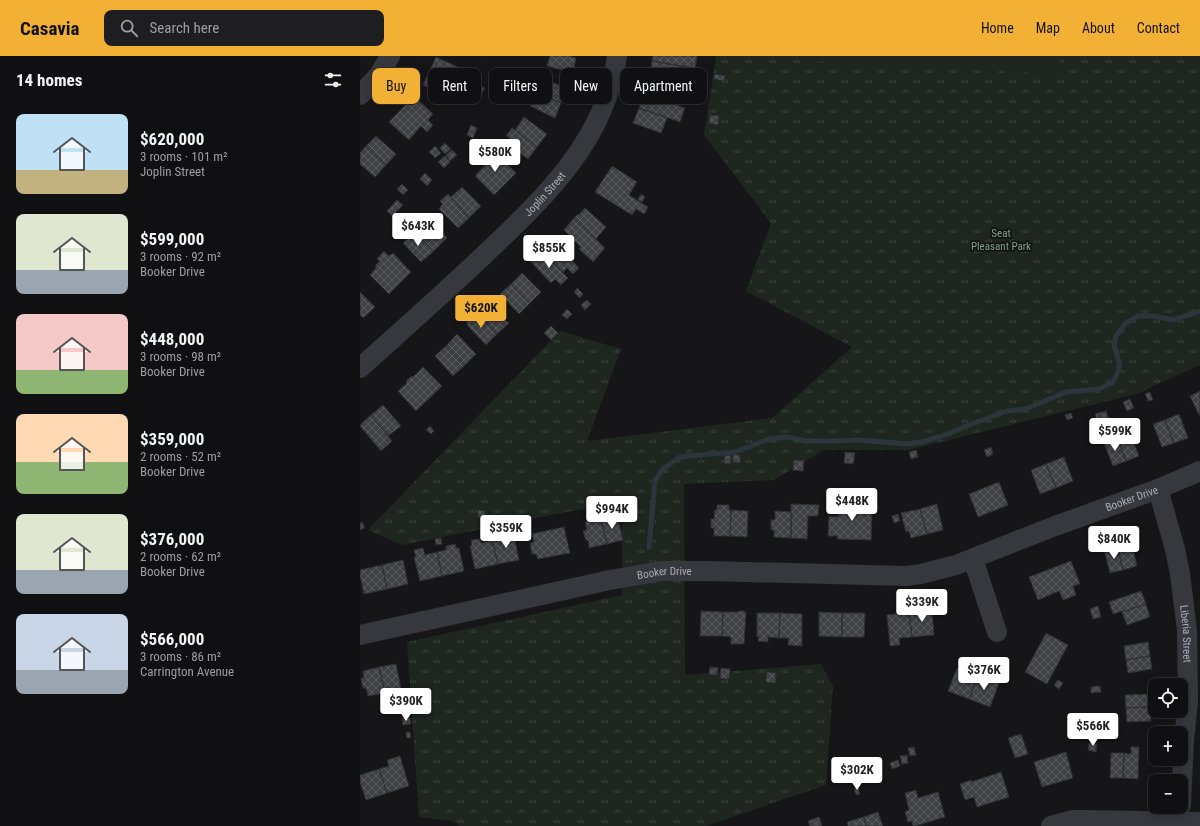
<!DOCTYPE html>
<meta charset="utf-8">
<style>
:root{--surface:#101012;--page:#1e1e20;--text:#f1f3f6;--muted:#9c9d9f;--line:#303032;--accent:#f2b134}
body{margin:0;font-family:"Roboto Condensed",sans-serif;background:var(--page);color:var(--text);height:100vh;display:flex;flex-direction:column;font-size:15px;white-space:nowrap}
*{box-sizing:border-box;margin:0}
p{font-size:13px;color:var(--muted)}
.icon{flex:none;width:22px;height:22px;fill:none;stroke:currentColor;stroke-width:2;stroke-linecap:round;stroke-linejoin:round}
.map{position:relative;flex:1;overflow:hidden}
.details{display:flex;flex-direction:column;background:var(--surface);width:360px}
.details>*{flex:none}
.hud{position:absolute;left:12px;top:12px;width:380px;height:36px;display:flex;gap:8px}
.buttons{position:absolute;left:788px;top:622px;display:grid;gap:8px}
.buttons a{display:grid;place-items:center;width:40px;height:40px;border-radius:8px;background:var(--surface);box-shadow:0 2px 10px #0003,0 0 0 1px var(--line);font-size:20px}
.price{position:absolute;translate:-50% -34px;padding:0 9px;border-radius:4px;background:#fff;color:#222;font-size:13px;line-height:26px;filter:drop-shadow(0 1px 2px #0008)}
.price::after{content:'';position:absolute;left:50%;top:24px;width:12px;height:9px;margin-left:-6px;background:inherit;clip-path:polygon(0 0,100% 0,50% 100%)}
.price.on{background:var(--accent);color:#111}
ul{padding:0;list-style:none}
li{display:flex;align-items:center;gap:12px;height:100px;padding:0 16px}
li span{display:grid;place-items:center;flex:none;width:112px;height:80px;border-radius:8px;color:#555}
li>.icon{margin-inline-start:auto}
span .icon{width:48px;height:48px;fill:#fffc;stroke-width:1}
li b{font-size:17px}
h2{display:flex;justify-content:space-between;align-items:center;height:48px;padding:0 16px;font-size:17px}
.chip{padding:0 14px;border-radius:8px;background:var(--surface);box-shadow:0 2px 10px #0003,0 0 0 1px var(--line);font-size:14px;line-height:36px}
.chip.on{background:var(--accent);color:#111}
header{display:flex;align-items:center;gap:24px;box-sizing:border-box;height:56px;padding:0 20px;background:var(--accent);color:#111}
header strong{font-size:19px}
nav{display:flex;gap:22px;margin-inline-start:auto;font-size:14px}
.search{width:280px;height:36px;background:var(--page);display:flex;align-items:center;gap:10px;box-sizing:border-box;padding:0 14px;border-radius:8px;color:var(--muted);font-size:15px}
main{display:flex;flex:1;min-height:0}
.map>svg:first-child{display:block}
.grass{fill:url(#grass-tufts)}
.garden{fill:#1e261f}
.lines{fill:none;stroke-linecap:round;stroke-linejoin:round}
.stream{stroke:#2c353c;stroke-width:5}
.building{fill:url(#building-cross-hatch);stroke:#303034}
.street{stroke:#37383d;stroke-width:20}
.labels{text-anchor:middle;stroke-width:3.5;stroke-linejoin:round;paint-order:stroke}
.street-label{font-size:11px;fill:#a8adb8;stroke:#111113}
.park-label{font-size:11px;fill:#7fa381;stroke:#111113}
</style>
<header>
<strong>Casavia</strong>
<div class="search"><svg class="icon" aria-label="search" viewBox="0 0 24 24"><circle cx="10" cy="10" r="6"/><path d="M15 15l6 6"/></svg>Search here</div>
<nav><a>Home</a><a>Map</a><a>About</a><a>Contact</a></nav>
</header>
<main>
<section class="details">
<h2>14 homes<svg class="icon" aria-label="filters" viewBox="0 0 24 24"><path d="M4 7h16M4 17h16"/><circle cx="9" cy="7" r="2"/><circle cx="15" cy="17" r="2"/></svg></h2>
<ul>
<li><span style="background:linear-gradient(#bfe0f5 70%,#c2b280 0)"><svg class="icon" aria-label="home" viewBox="0 0 24 24"><path d="M3 11l9-7 9 7M6 9v11h12V9"/></svg></span><div><b>$620,000</b><p>3 rooms · 101 m²</p><p>Joplin Street</p></div></li>
<li><span style="background:linear-gradient(#dfe7d0 70%,#9aa5b1 0)"><svg class="icon" aria-label="home" viewBox="0 0 24 24"><path d="M3 11l9-7 9 7M6 9v11h12V9"/></svg></span><div><b>$599,000</b><p>3 rooms · 92 m²</p><p>Booker Drive</p></div></li>
<li><span style="background:linear-gradient(#f6c9c9 70%,#8fb573 0)"><svg class="icon" aria-label="home" viewBox="0 0 24 24"><path d="M3 11l9-7 9 7M6 9v11h12V9"/></svg></span><div><b>$448,000</b><p>3 rooms · 98 m²</p><p>Booker Drive</p></div></li>
<li><span style="background:linear-gradient(#ffd9b3 60%,#8fb573 0)"><svg class="icon" aria-label="home" viewBox="0 0 24 24"><path d="M3 11l9-7 9 7M6 9v11h12V9"/></svg></span><div><b>$359,000</b><p>2 rooms · 52 m²</p><p>Booker Drive</p></div></li>
<li><span style="background:linear-gradient(#dfe7d0 70%,#9aa5b1 0)"><svg class="icon" aria-label="home" viewBox="0 0 24 24"><path d="M3 11l9-7 9 7M6 9v11h12V9"/></svg></span><div><b>$376,000</b><p>2 rooms · 62 m²</p><p>Booker Drive</p></div></li>
<li><span style="background:linear-gradient(#c9d6e8 70%,#9aa5b1 0)"><svg class="icon" aria-label="home" viewBox="0 0 24 24"><path d="M3 11l9-7 9 7M6 9v11h12V9"/></svg></span><div><b>$566,000</b><p>3 rooms · 86 m²</p><p>Carrington Avenue</p></div></li>
</ul>
</section>
<div class="map">
<svg width="840" height="770" viewBox="0 0 840 770">
<defs>
<pattern id="grass-tufts" width="24" height="20" patternUnits="userSpaceOnUse"><rect width="24" height="20" fill="#1e261f"/><path d="M3 7l-1-3M5 7V3M7 7l1-3M15 17l-1-3M17 17v-4M19 17l1-3" fill="none" stroke="#3c433d"/></pattern>
<pattern id="building-cross-hatch" width="8" height="8" patternUnits="userSpaceOnUse"><rect width="8" height="8" fill="#404145"/><path d="M0 0l8 8M0 8l8-8" fill="none" stroke="#595a5e"/></pattern>
</defs>
<rect width="100%" height="100%" fill="#161618"/>
<!-- grass -->
<path class="grass" d="M356,0h484v309l-64,29 -228,56h-84l-50,30 -90,4 1,191 136,-11 12,22 -7,99 -120,41h-246l-9,-5 -32,-4 -12,-175 215,-47v-94l-220,44 -34,-15 192,-199 61,18 -34,92 185,-23 80,-71 -106,-56 25,-68 -67,-88z"/>
<!-- garden -->
<path class="garden" d="M449,0h251l-2,18 -249,-13z"/>
<g class="lines">
<!-- stream -->
<path class="stream" d="M289,491l6,-66 8,-12 17,-12 8,-1 47,-4 34,-13 18,-2 19,4h25l28,-1 48,4 15,-2 26,-8 21,-9 38,-14 19,-2 40,-17 33,-3 13,-6 4,-7 4,-11 -6,-19 2,-10 10,-13 12,-7h16l19,4 27,-9"/>
</g>
<!-- building -->
<path class="building" d="M190,0h18l8,2 -3,15 -26,-7z
M293,0h44l-2,12 -43,-7z
M76,1l24,11 -13,28 -24,-11z
M292,5l39,7 -3,16 -12,-3 -2,9 -21,-5 1,-9h-2l2,-8 -3,-1z
M355,18l10,2 -1,5 -10,-2z
M135,20l6,3 -2,5 -6,-3z
M183,22l24,11 -6,14 -25,-11z
M117,28l8,4 -4,7 -8,-3z
M295,30l17,6 -4,10 17,6 -5,14 -41,-14 5,-14 7,2z
M165,33l11,5v-2l25,11 -6,15 -25,-12 1,-1 -11,-5z
M114,38l6,3 -3,7 -7,-4z
M54,40l19,18 -5,6 5,5 -6,7 -6,-6 -12,14 -20,-18z
M279,52l28,10 -6,15 -28,-10z
M350,59l9,1 -1,9 -9,-2z
M164,61l23,17 -10,13 -22,-17z
M111,69l6,3 -4,10 -6,-3z
M152,72l25,19 -9,12 -22,-16 4,-5 -4,-2z
M16,80l20,18 -10,11 -20,-19z
M85,87l6,6 -6,5 -5,-6z
M6,90l20,19 -11,12 -15,-13v-11z
M75,90l6,7 -6,5 -6,-6z
M92,94l5,5 -7,6 -4,-6z
M133,94l23,23 -22,22 -19,-19 11,-12 -4,-4z
M85,100l5,6 -6,6 -6,-6z
M252,110l25,16 -8,13 19,12 -4,7 -8,-5 -4,6 -37,-23z
M65,117l7,7 -5,6 -7,-7z
M42,128l6,6 -5,5 -6,-6z
M102,131l19,19 -12,12 -18,-21z
M88,138l21,24 -11,10 -19,-19 4,-5 -3,-3z
M281,138l4,3 -3,5 -4,-3z
M37,144l6,5 -11,11 -5,-5z
M225,152l21,19 -10,12 -22,-21 4,-4 1,1z
M214,162l31,30 -12,14 -14,-13 2,-2 -17,-17z
M69,163l18,19 -13,13 -21,-20 2,-2 -3,-3 6,-6 4,5z
M53,175l21,20 -13,11 -18,-19 8,-7 -1,-1z
M193,184l10,11 2,-2 7,7 -2,2 9,10 -6,6 -6,-6 -4,4 -21,-21z
M24,195l5,5 4,-3 18,19 -22,22 -19,-19 6,-7 -1,-2 5,-5 -3,-2z
M182,195l26,27 -7,7 -6,-6 -4,4 -21,-22z
M162,217l19,19 -11,11 -19,-19z
M151,228l19,19 -11,11 -19,-20z
M217,232l6,6 -3,4 -6,-6z
M0,236l15,15 -12,11 -3,-3z
M227,244l4,4 -6,6 -4,-5z
M129,247l9,9 2,-1 7,7 -2,2 4,3 -12,11 -21,-22 5,-5 2,2z
M207,253l5,5 -5,5 -5,-4z
M116,256l21,22 -11,11 -19,-20 1,-1 -2,-2z
M191,270l7,7 -7,7 -7,-7z
M97,278l19,20 -11,11 -19,-19z
M86,290l19,19 -12,11 -18,-20z
M63,311l19,19 -26,25 -18,-20 9,-8 -1,-2 6,-5 1,1z
M840,335v24h-1l-9,-19z
M790,336l3,8 -5,1 -3,-7z
M770,343l4,9 -7,3 -4,-9z
M23,349l18,21 -13,10 -17,-21z
M746,355l3,9 -11,4 -3,-10z
M711,357l2,5 -6,2 -2,-5z
M819,358l9,24 -14,5 -9,-23z
M11,359l21,26 -11,10 -21,-25 2,-3z
M805,364l9,23 -12,4 -9,-23z
M70,370l4,5 -3,3 -5,-4z
M770,377l9,23 -13,5 -9,-23z
M757,382l9,23 -13,5 -9,-23z
M631,391l2,7 -6,3 -3,-7z
M556,394l2,7 -7,2 -2,-7z
M485,396l10,1 -2,11 -9,-1z
M365,399l6,1 -1,8 -6,-1z
M373,399h7v8l-7,-1z
M704,401l9,24 -17,7 -10,-24z
M434,404l10,1 -1,10 -10,-1z
M686,408l10,24 -16,6 -9,-24z
M639,426l9,23 -30,12 -9,-23z
M481,447l30,1 -1,10h2l-1,26 -34,-1 1,-3h-10l1,-20 9,1v-4h2z
M431,448l28,1 -1,11h-10l-1,23 -16,-1z
M577,448l6,26 -16,4 -7,-25z
M357,449h12v5h2l-1,26h-16v-8h-3v-9h3l1,-9h2z
M560,453l7,25 -16,4 -2,-7 -3,1 -5,-19z
M118,454l7,1v7l-7,-1z
M371,454l17,1 -1,26 -17,-1z
M239,455l8,33 -18,4 -1,-8h-2l-3,-9 4,-1 -2,-8 4,-1 -1,-7z
M415,455l17,1 -1,26 -17,-1v-7h-3v-10h4z
M538,458l2,7 -6,2 -2,-7z
M257,459l6,25 -16,4 -6,-25z
M2,466l3,6 -5,2v-7z
M204,471l6,26 -32,6 -2,-5h-4l-2,-11 4,-1 -2,-8z
M151,476l1,4h2l5,24 -21,4 -6,-24 12,-2 -1,-4z
M81,482l1,6 -6,1 -1,-6z
M120,483l1,4 11,-3 6,24 -23,5 -5,-23 2,-1 -1,-5z
M771,486l6,24 -14,4 -6,-24z
M95,488l1,4h3l5,23 -22,5 -5,-24 9,-2v-4z
M757,490l6,24 -13,3 -6,-24z
M63,492l2,7 12,-3 5,24 -22,5 -6,-24h2l-2,-7z
M43,504l5,24 -21,5 -5,-24z
M711,505l9,23 -7,2 3,9 -13,5 -4,-9 -21,9 -9,-23z
M22,509l5,24 -23,5 -4,-18v-6z
M781,535l5,13 -24,8v-1l-9,3 -4,-12z
M786,548l4,13 -23,8 -5,-13z
M738,550l3,11 -8,2 -3,-10z
M572,554l2,25 -22,2 -3,-25z
M341,555l22,1 -1,24h-22z
M379,555h5v1h2l-2,32h-13v-7l-9,-1 1,-24h16z
M459,556l23,1v24l-23,-1z
M549,556l3,25 -13,1 1,7 -10,1 -3,-31z
M397,557h23l-1,25 -11,-1v5l-10,-1 1,-4h-2z
M420,557l22,1v32l-14,-1 1,-7h-10z
M482,557h23l-1,24h-22z
M686,577l22,12 -21,39 -22,-12z
M788,586l2,14 -24,4 -2,-14z
M790,600l2,13 -24,4 -2,-13z
M36,608l5,25 -16,4 -6,-26z
M19,611l6,26 -17,3 -2,-8h-3l-2,-10h3l-1,-7z
M350,611l8,1 -1,7 -8,-1z
M361,612l9,1 -1,10 -9,-1z
M597,612l21,8 -9,23 -21,-8z
M407,616l9,1 -1,10 -9,-1z
M618,620l21,7 -9,24 -21,-8z
M698,624l5,3 -4,6 -5,-4z
M740,630l1,6 -10,1v-6z
M790,638v13l-24,1 -1,-13z
M790,651l1,14 -24,1 -1,-14z
M50,662l1,6 -8,1 -1,-6z
M723,668l1,9 -7,2 -2,-10z
M712,674l3,7 -5,2 -3,-7z
M46,676h4l1,6h-4z
M661,678l7,20 -13,4 -7,-20z
M729,687l8,1 -1,8 -8,-2z
M554,691l2,8 -6,1 -2,-8z
M771,691h8l-1,32 -15,-1 1,-25 7,1z
M706,696l7,26 -31,9 -8,-25z
M751,697h13l-1,25h-13z
M547,699l1,8 -6,1 -2,-8z
M40,700l9,30 -22,7 -8,-24 10,-3 -2,-6z
M538,704l2,6 -8,3 -2,-6z
M19,713l8,24 -21,7 -6,-18v-7z
M641,716l8,25 -32,10 -3,-10 -9,3 -5,-16 11,-4v2z
M498,731l2,7 -4,1 -2,-6z
M556,734l2,8 20,-6 7,25 -30,9h-2l-1,-5 -4,1 -3,-10 4,-2 -4,-17z
M518,756l5,14h-17l-2,-9z
M459,761l3,9h-12l-2,-5z
M504,761l2,9h-18l-1,-4z"/>
<g class="lines">
<!-- street -->
<g class="street">
<path d="M0,39l19,-20 11,-19"/>
<path id="s1" d="M0,312c41,-37 83,-74 123,-112 60,-57 122,-114 134,-200"/>
<path id="s2" d="M798,433l17,60 5,25 7,56 1,71 -4,39 -3,65"/>
<path d="M613,503l24,73"/>
<path id="s3" d="M0,579l250,-55 52,-9h46l198,5 15,-2 35,-9 99,-39 103,-37 42,-18"/>
<path d="M691,770l22,-6h7l120,2"/>
</g>
</g>
<g class="labels">
<!-- street labels -->
<g class="street-label">
<text dy="4" stroke="none"><textPath href="#s1" startOffset="254">Joplin Street</textPath></text>
<text dy="4" stroke="none"><textPath href="#s3" startOffset="792">Booker Drive</textPath></text>
<text dy="4" stroke="none"><textPath href="#s3" startOffset="311">Booker Drive</textPath></text>
<text dy="4" stroke="none"><textPath href="#s2" startOffset="148">Liberia Street</textPath></text>
</g>
<!-- park labels -->
<g class="park-label">
<text x="641" y="181">Seat<tspan x="641" dy="13">Pleasant Park</tspan></text>
</g>
</g>
</svg>
<div class="buttons">
<a><svg class="icon" aria-label="locate" viewBox="0 0 24 24"><circle cx="12" cy="12" r="6"/><path d="M12 2v4M12 18v4M2 12h4M18 12h4"/></svg></a>
<a>+</a>
<a>−</a>
</div>
<b class="price" style="left:135px;top:117px">$580K</b>
<b class="price" style="left:58px;top:191px">$643K</b>
<b class="price" style="left:189px;top:213px">$855K</b>
<b class="price on" style="left:121px;top:273px">$620K</b>
<b class="price" style="left:755px;top:396px">$599K</b>
<b class="price" style="left:492px;top:466px">$448K</b>
<b class="price" style="left:252px;top:474px">$994K</b>
<b class="price" style="left:146px;top:493px">$359K</b>
<b class="price" style="left:754px;top:504px">$840K</b>
<b class="price" style="left:562px;top:567px">$339K</b>
<b class="price" style="left:624px;top:635px">$376K</b>
<b class="price" style="left:46px;top:666px">$390K</b>
<b class="price" style="left:733px;top:691px">$566K</b>
<b class="price" style="left:497px;top:735px">$302K</b>
<div class="hud">
<a class="chip on">Buy</a>
<a class="chip">Rent</a>
<a class="chip">Filters</a>
<a class="chip">New</a>
<a class="chip">Apartment</a>
</div>
</div>
</main>
